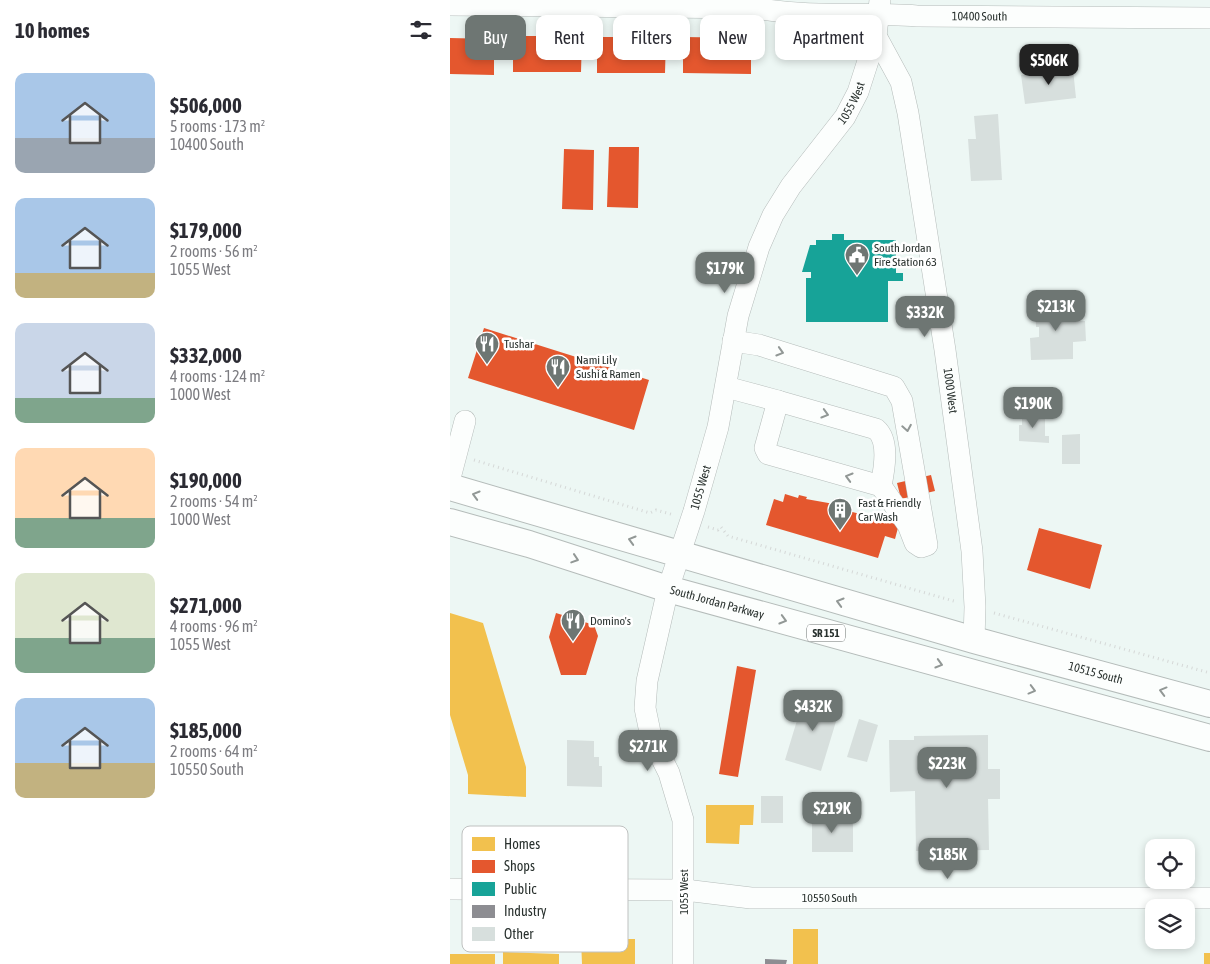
<!DOCTYPE html>
<meta charset="utf-8">
<style>
:root{--surface:#fff;--page:#f7f7f7;--text:#2b2b33;--muted:#7c7c81;--accent:#6e7673}
body{margin:0;font-family:"Asap Condensed",sans-serif;background:var(--page);color:var(--text);height:100vh;display:flex;flex-direction:column;font-size:19px;white-space:nowrap}
*{box-sizing:border-box;margin:0}
p{font-size:16px;color:var(--muted)}
.icon{flex:none;width:28px;height:28px;fill:none;stroke:currentColor;stroke-width:2;stroke-linecap:round;stroke-linejoin:round}
.map{position:relative;flex:1;overflow:hidden}
.drawer{display:flex;flex-direction:column;background:var(--surface);width:450px}
.drawer>*{flex:none}
.hud{position:absolute;left:15px;top:15px;width:475px;height:45px;display:flex;gap:10px}
.buttons{position:absolute;left:695px;top:839px;display:grid;gap:10px}
.buttons a{display:grid;place-items:center;width:50px;height:50px;border-radius:10px;background:var(--surface);box-shadow:0 2px 8px #0003;font-size:25px}
.price{position:absolute;translate:-50% -42px;padding:0 11px;border-radius:10px;background:var(--accent);color:#fff;font-size:16px;line-height:32px;filter:drop-shadow(0 1px 2px #0008)}
.price::after{content:'';position:absolute;left:50%;top:30px;width:15px;height:11px;margin-left:-8px;background:inherit;clip-path:polygon(0 0,100% 0,50% 100%)}
.price.on{background:#222;color:#fff}
ul{padding:0;list-style:none}
li{display:flex;align-items:center;gap:15px;height:125px;padding:0 15px}
li span{display:grid;place-items:center;flex:none;width:140px;height:100px;border-radius:10px;color:#555}
li>.icon{margin-inline-start:auto}
span .icon{width:60px;height:60px;fill:#fffc;stroke-width:1}
li b{font-size:21px}
h2{display:flex;justify-content:space-between;align-items:center;height:60px;padding:0 15px;font-size:21px}
.chip{padding:0 18px;border-radius:10px;background:var(--surface);box-shadow:0 2px 8px #0003;font-size:18px;line-height:45px}
.chip.on{background:var(--accent);color:#fff}
main{display:flex;flex:1;min-height:0}
.map>svg:first-child{display:block}
.homes{fill:#f2c14e}
.shops{fill:#e4572e}
.public{fill:#17a398}
.industry{fill:#8d8d92}
.building{fill:#d7dfdd}
.lines{fill:none;stroke-linecap:round;stroke-linejoin:round}
.minor-casing{stroke:#b5bcba;stroke-width:22}
.major-casing{stroke:#b5bcba;stroke-width:28}
.path{stroke:#d5d8d7;stroke-width:3;stroke-dasharray:1 4;stroke-linecap:butt}
.minor{stroke:#fcfefd;stroke-width:21}
.major{stroke:#fcfefd;stroke-width:26}
.oneway{stroke:#929896}
.labels{text-anchor:middle;stroke-width:5;stroke-linejoin:round;paint-order:stroke}
.shield{fill:#fff;stroke:#696f6d;stroke-width:1}
.shield-label{font-size:11px;font-weight:bold;fill:#29312e}
.street-label{font-size:12px;fill:#29312e;stroke:#fff}
.poi-label{font-size:12px;fill:#29312e;stroke:#fff;text-anchor:start}
.key{fill:#fff;stroke:#bfc1c0;stroke-width:1}
.key-label{font-size:14px;fill:#29312e}
</style>
<main>
<section class="drawer">
<h2>10 homes<svg class="icon" aria-label="filters" viewBox="0 0 24 24"><path d="M4 7h16M4 17h16"/><circle cx="9" cy="7" r="2"/><circle cx="15" cy="17" r="2"/></svg></h2>
<ul>
<li><span style="background:linear-gradient(#a9c7e8 65%,#9aa5b1 0)"><svg class="icon" aria-label="home" viewBox="0 0 24 24"><path d="M3 11l9-7 9 7M6 9v11h12V9"/></svg></span><div><b>$506,000</b><p>5 rooms · 173 m²</p><p>10400 South</p></div></li>
<li><span style="background:linear-gradient(#a9c7e8 75%,#c2b280 0)"><svg class="icon" aria-label="home" viewBox="0 0 24 24"><path d="M3 11l9-7 9 7M6 9v11h12V9"/></svg></span><div><b>$179,000</b><p>2 rooms · 56 m²</p><p>1055 West</p></div></li>
<li><span style="background:linear-gradient(#c9d6e8 75%,#7fa58c 0)"><svg class="icon" aria-label="home" viewBox="0 0 24 24"><path d="M3 11l9-7 9 7M6 9v11h12V9"/></svg></span><div><b>$332,000</b><p>4 rooms · 124 m²</p><p>1000 West</p></div></li>
<li><span style="background:linear-gradient(#ffd9b3 70%,#7fa58c 0)"><svg class="icon" aria-label="home" viewBox="0 0 24 24"><path d="M3 11l9-7 9 7M6 9v11h12V9"/></svg></span><div><b>$190,000</b><p>2 rooms · 54 m²</p><p>1000 West</p></div></li>
<li><span style="background:linear-gradient(#dfe7d0 65%,#7fa58c 0)"><svg class="icon" aria-label="home" viewBox="0 0 24 24"><path d="M3 11l9-7 9 7M6 9v11h12V9"/></svg></span><div><b>$271,000</b><p>4 rooms · 96 m²</p><p>1055 West</p></div></li>
<li><span style="background:linear-gradient(#a9c7e8 65%,#c2b280 0)"><svg class="icon" aria-label="home" viewBox="0 0 24 24"><path d="M3 11l9-7 9 7M6 9v11h12V9"/></svg></span><div><b>$185,000</b><p>2 rooms · 64 m²</p><p>10550 South</p></div></li>
</ul>
</section>
<div class="map">
<svg width="760" height="964" viewBox="0 0 760 964">
<rect width="100%" height="100%" fill="#edf7f4"/>
<!-- homes -->
<path class="homes" d="M0,613l33,10 43,144v30l-58,-3v-19l-18,-60z
M256,805h48l-1,20h-13l-1,19 -33,-1z
M343,929h25v35h-25z
M131,939h54v25h-53z
M53,952l56,2v10h-56z
M754,953h6v11h-6z
M0,954h45v10h-45z"/>
<!-- shops -->
<path class="shops" d="M63,36h69l-1,36h-68z
M147,37h69l-1,36h-68z
M233,37l68,1v36l-68,-1z
M0,38l44,1v36l-44,-1z
M159,147h30l-1,61 -31,-1z
M114,149l30,1 -1,60 -31,-1z
M34,328l165,52 -15,50 -166,-52z
M481,475l4,16 -34,8 -4,-16z
M335,494l13,4 1,-3 8,2 -1,2 28,5 -1,3 66,17 -4,15 -10,-3 -7,22 -112,-33 8,-26 9,3z
M589,528l63,17 -12,44 -63,-19z
M106,613l38,12 4,11 -12,39h-25l-12,-38z
M287,666l19,4 -18,107 -19,-3z"/>
<!-- public -->
<path class="public" d="M382,234h12v6h52v33h7v8h-15v41h-82v-44h5v-6h-9l8,-27h6v-5h16z"/>
<!-- industry -->
<path class="industry" d="M315,959l22,1 -1,4h-21z"/>
<!-- building -->
<path class="building" d="M623,69l3,29 -51,6 -4,-29z
M548,114l4,66 -31,1 -3,-42h8l-2,-23z
M621,301l1,20h13l1,20 -13,1v17l-42,1 -1,-22 9,-1v-10h-3l-1,-25z
M572,415h23v21h4v7l-30,-2v-16h3z
M630,434v30h-18v-29z
M355,694l36,11 -20,66 -36,-11z
M409,719l19,6 -11,37 -20,-5z
M538,735v34h12v30h-12l1,51 -73,1 -1,-60 -25,1 -1,-52h25v-4z
M117,740l27,1v16h5v9h3v21l-35,-1z
M311,796h22v27h-22z
M362,816h41v36h-41z"/>
<g class="lines">
<defs>
<g id="minor">
<path id="s1" d="M0,5l305,3c53,10 108,4 162,8l293,2"/>
<path id="s2" d="M426,36l25,46 7,31 37,237 27,201 3,56 -1,33"/>
<path d="M276,387l52,14 -13,47 3,6 113,32 27,39 7,18 6,4 6,-2 -25,-144 -8,-14 -135,-42 -26,-4"/>
<path d="M328,401l98,28c14,12 8,41 5,57"/>
<path d="M0,478l15,-57"/>
<path id="s3" d="M0,889l235,1 66,8h459"/>
<path id="s4" d="M233,964v-144l-14,-47 -18,-36 -6,-29 2,-27 21,-92 26,-78 24,-84 20,-111 21,-69 14,-32 18,-29 54,-69 13,-25 18,-56 4,-36"/>
</g>
<g id="major">
<path id="s5" d="M0,487l524,153 236,64"/>
<path id="s6" d="M0,522l79,22 139,45 542,149"/>
</g>
</defs>
<!-- minor casing -->
<use href="#minor" class="minor-casing"/>
<!-- major casing -->
<use href="#major" class="major-casing"/>
<!-- path -->
<path class="path" d="M24,460l176,53 6,-3 18,5
M258,527l10,3 3,-3 7,9 229,66
M544,613l216,60"/>
<!-- minor -->
<use href="#minor" class="minor"/>
<!-- major -->
<use href="#major" class="major"/>
</g>
<!-- one-way arrows -->
<defs><path id="oneway-chevron" d="M-2-3.5L2.5 0L-2 3.5" fill="none" stroke-width="1.6" stroke-linecap="round" stroke-linejoin="round" transform="scale(1.25)"/></defs>
<g class="oneway">
<use href="#oneway-chevron" transform="translate(330 352) rotate(17)"/>
<use href="#oneway-chevron" transform="translate(375 414) rotate(16)"/>
<use href="#oneway-chevron" transform="translate(457 428) rotate(80)"/>
<use href="#oneway-chevron" transform="translate(399 477) rotate(-164)"/>
<use href="#oneway-chevron" transform="translate(26 495) rotate(-164)"/>
<use href="#oneway-chevron" transform="translate(182 540) rotate(-164)"/>
<use href="#oneway-chevron" transform="translate(125 559) rotate(18)"/>
<use href="#oneway-chevron" transform="translate(390 602) rotate(-164)"/>
<use href="#oneway-chevron" transform="translate(333 620) rotate(16)"/>
<use href="#oneway-chevron" transform="translate(489 664) rotate(16)"/>
<use href="#oneway-chevron" transform="translate(582 690) rotate(15)"/>
<use href="#oneway-chevron" transform="translate(713 691) rotate(-165)"/>
</g>
<!-- icons -->
<defs>
<symbol id="civic-pin" viewBox="-11 -11 22 30"><path d="M0 17L-7.5 6A9.5 9.5 0 1 1 7.5 6Z" fill="#6e7673" stroke="#fff"/><path d="M-.6-6.5H3V-4.5H.6V-3L4-1V1h2V6H-6V1h2V-1L-.6-3ZM-1.2 2.5V6h2.4V2.5Z" fill="#fff"/></symbol>
<symbol id="restaurant-pin" viewBox="-11 -11 22 30"><path d="M0 17L-7.5 6A9.5 9.5 0 1 1 7.5 6Z" fill="#6e7673" stroke="#fff"/><path d="M-5-6h1v4h1v-4h1v4h1v-4h1v5L-1.5 .5V6h-2V.5L-5-1ZM5-6V6H3V1.5H1.5Q1.5-4 5-6Z" fill="#fff"/></symbol>
<symbol id="building-pin" viewBox="-11 -11 22 30"><path d="M0 17L-7.5 6A9.5 9.5 0 1 1 7.5 6Z" fill="#6e7673" stroke="#fff"/><path d="M-4-6H4V6H1V3H-1V6H-4ZM-2.5-4.3h1.7v1.8h-1.7ZM.8-4.3h1.7v1.8H.8ZM-2.5-1h1.7V.8h-1.7ZM.8-1h1.7V.8H.8Z" fill="#fff"/></symbol>
</defs>
<g fill-rule="evenodd">
<use href="#civic-pin" x="393" y="241" width="28" height="38"/>
<use href="#restaurant-pin" x="23" y="330" width="28" height="38"/>
<use href="#restaurant-pin" x="94" y="353" width="28" height="38"/>
<use href="#building-pin" x="376" y="496" width="28" height="38"/>
<use href="#restaurant-pin" x="109" y="607" width="28" height="38"/>
</g>
<g class="labels">
<!-- shield labels -->
<rect class="shield" x="357" y="624.5" width="38" height="17" rx="4"/>
<g class="shield-label">
<text x="376" y="637">SR 151</text>
</g>
<!-- street labels -->
<g class="street-label">
<text dy="4" stroke="none"><textPath href="#s1" startOffset="530">10400 South</textPath></text>
<text dy="4" stroke="none"><textPath href="#s4" startOffset="911">1055 West</textPath></text>
<text dy="4" stroke="none"><textPath href="#s2" startOffset="365">1000 West</textPath></text>
<text dy="4" stroke="none"><textPath href="#s4" startOffset="491">1055 West</textPath></text>
<text dy="4" stroke="none"><textPath href="#s6" startOffset="279">South Jordan Parkway</textPath></text>
<text dy="4" stroke="none"><textPath href="#s5" startOffset="672">10515 South</textPath></text>
<text transform="translate(234 892) rotate(-90)" y="4">1055 West</text>
<text dy="4" stroke="none"><textPath href="#s3" startOffset="380">10550 South</textPath></text>
</g>
<!-- poi labels -->
<g class="poi-label">
<text x="424" y="252">South Jordan<tspan x="424" dy="14">Fire Station 63</tspan></text>
<text x="54" y="348">Tushar</text>
<text x="126" y="364">Nami Lily<tspan x="126" dy="14">Sushi &amp; Ramen</tspan></text>
<text x="408" y="507">Fast &amp; Friendly<tspan x="408" dy="14">Car Wash</tspan></text>
<text x="140" y="625">Domino's</text>
</g>
</g>
<!-- legend -->
<rect x="12" y="826" width="166" height="126" rx="8" class="key"/>
<rect x="22" y="837" width="23" height="14" fill="#f2c14e"/>
<rect x="22" y="860" width="23" height="13" fill="#e4572e"/>
<rect x="22" y="882" width="23" height="14" fill="#17a398"/>
<rect x="22" y="905" width="23" height="13" fill="#8d8d92"/>
<rect x="22" y="927" width="23" height="14" fill="#d7dfdd"/>
<g class="key-label">
<text x="54" y="849">Homes</text>
<text x="54" y="871">Shops</text>
<text x="54" y="894">Public</text>
<text x="54" y="916">Industry</text>
<text x="54" y="939">Other</text>
</g>
</svg>
<div class="buttons">
<a><svg class="icon" aria-label="locate" viewBox="0 0 24 24"><circle cx="12" cy="12" r="6"/><path d="M12 2v4M12 18v4M2 12h4M18 12h4"/></svg></a>
<a><svg class="icon" aria-label="layers" viewBox="0 0 24 24"><path d="M12 4l9 5-9 5-9-5zM3 14l9 5 9-5"/></svg></a>
</div>
<b class="price on" style="left:599px;top:86px">$506K</b>
<b class="price" style="left:275px;top:294px">$179K</b>
<b class="price" style="left:606px;top:332px">$213K</b>
<b class="price" style="left:475px;top:338px">$332K</b>
<b class="price" style="left:583px;top:429px">$190K</b>
<b class="price" style="left:363px;top:732px">$432K</b>
<b class="price" style="left:198px;top:772px">$271K</b>
<b class="price" style="left:497px;top:789px">$223K</b>
<b class="price" style="left:382px;top:834px">$219K</b>
<b class="price" style="left:498px;top:880px">$185K</b>
<div class="hud">
<a class="chip on">Buy</a>
<a class="chip">Rent</a>
<a class="chip">Filters</a>
<a class="chip">New</a>
<a class="chip">Apartment</a>
</div>
</div>
</main>
